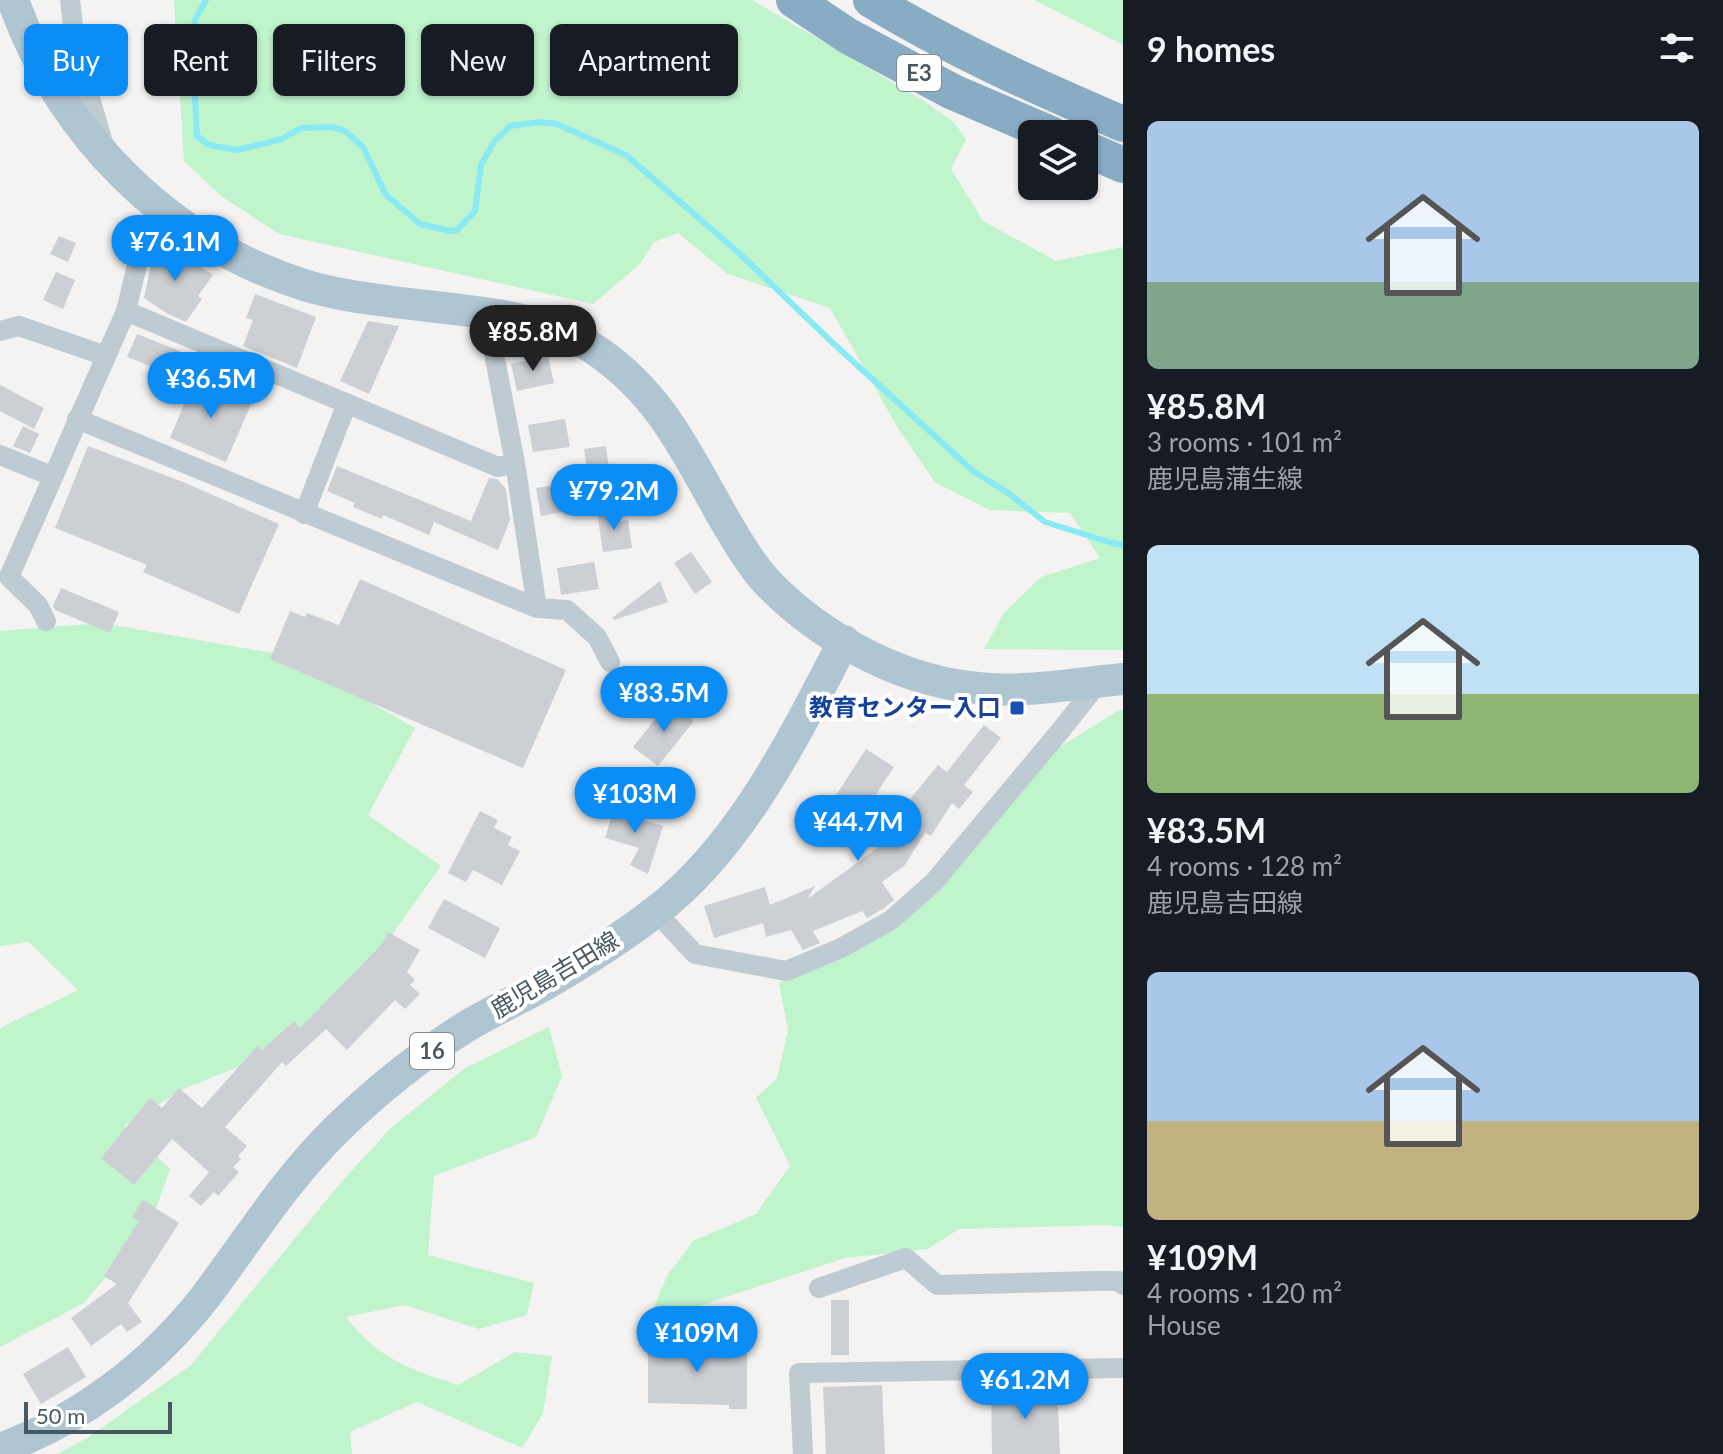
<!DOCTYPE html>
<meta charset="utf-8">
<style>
:root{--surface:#171b24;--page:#242831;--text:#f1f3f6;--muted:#9ea1a6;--accent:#0c8cf5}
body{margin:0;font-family:Lato,"Noto Sans JP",sans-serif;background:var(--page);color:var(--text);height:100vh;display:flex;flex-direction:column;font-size:30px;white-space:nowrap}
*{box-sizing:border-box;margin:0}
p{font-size:26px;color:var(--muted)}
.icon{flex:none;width:44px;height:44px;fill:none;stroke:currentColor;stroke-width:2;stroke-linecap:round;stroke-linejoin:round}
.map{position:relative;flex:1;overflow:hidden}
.drawer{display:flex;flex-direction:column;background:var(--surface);width:600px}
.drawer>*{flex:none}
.top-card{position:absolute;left:24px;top:24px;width:760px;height:72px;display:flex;gap:16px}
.buttons{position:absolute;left:1018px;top:120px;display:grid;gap:16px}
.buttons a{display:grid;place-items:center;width:80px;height:80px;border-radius:12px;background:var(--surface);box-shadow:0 2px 6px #0004;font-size:40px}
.scale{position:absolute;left:24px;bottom:20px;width:148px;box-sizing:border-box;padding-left:8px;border:4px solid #485862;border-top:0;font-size:22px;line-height:28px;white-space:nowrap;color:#485862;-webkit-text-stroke:6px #fff;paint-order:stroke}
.price{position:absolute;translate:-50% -68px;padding:0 18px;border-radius:28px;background:var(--accent);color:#fff;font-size:26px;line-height:52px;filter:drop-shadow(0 2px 4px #0008)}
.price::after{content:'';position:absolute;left:50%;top:48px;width:24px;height:18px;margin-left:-12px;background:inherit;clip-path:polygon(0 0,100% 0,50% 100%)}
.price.active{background:#222;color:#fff}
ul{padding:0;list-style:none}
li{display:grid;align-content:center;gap:16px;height:424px;padding:0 24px}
li span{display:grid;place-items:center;height:248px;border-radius:12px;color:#555}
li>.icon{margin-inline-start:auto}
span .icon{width:144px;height:144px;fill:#fffc;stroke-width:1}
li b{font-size:34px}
h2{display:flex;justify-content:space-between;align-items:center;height:96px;padding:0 24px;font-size:34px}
.pill{padding:0 28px;border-radius:12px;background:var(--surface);box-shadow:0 2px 6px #0004;font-size:28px;line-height:72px}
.pill.active{background:var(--accent);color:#fff}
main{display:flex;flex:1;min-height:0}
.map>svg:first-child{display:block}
.green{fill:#bff4cd}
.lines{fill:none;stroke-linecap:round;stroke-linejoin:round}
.stream{stroke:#89eaf4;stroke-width:6}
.building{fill:#ccd0d5}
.street{stroke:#bfcbd2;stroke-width:20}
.primary{stroke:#b0c5d2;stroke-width:32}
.highway{stroke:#87acc4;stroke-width:36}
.transit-dot{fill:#1a4fb4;stroke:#fff;stroke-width:3}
.labels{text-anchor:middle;stroke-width:8;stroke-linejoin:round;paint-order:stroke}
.shield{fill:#fff;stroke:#7f8a91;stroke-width:2}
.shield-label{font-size:22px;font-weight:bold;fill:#485862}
.transit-label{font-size:24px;font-weight:bold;fill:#164399;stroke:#fff;text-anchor:end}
.street-label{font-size:24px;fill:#485862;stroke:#fff}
</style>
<main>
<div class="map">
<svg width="1123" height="1454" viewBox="0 0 1123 1454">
<rect width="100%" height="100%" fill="#f5f2f2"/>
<!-- green -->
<path class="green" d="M174,0h578l172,101 30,21 12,17 -15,30 32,52 73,40 67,-14v403l-139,-1 20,-36 37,-36 59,-19 -30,-45 -81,-3 -54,-28 -36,-52 -69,-122 -102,-34 -50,-41 -24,9 -14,22 -47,40 -314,-70 -58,-38 -37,-35z
M1034,0h89v45z
M102,623l187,33 126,72 -47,87 73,51 -97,136 -70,51 -89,35 -61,38 46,43 -20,56 -66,78 -84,44v-319l78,-38 -49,-48 -29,4v-315z
M1123,710v517l-18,-2 -146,4 -31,20 -83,9 -143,47 -65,42 30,-71 26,-35 63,-27 34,-48 -34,-68 21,-20 11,-48 -9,-47 80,-34 198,-200 60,-38z
M549,1027l13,49 -26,61 -102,39 -6,79 106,28 -7,32 -48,14 -74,-24 -59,12c32,42 64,52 112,68l57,-33 37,4 -9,58 -21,34 -105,-46 -67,30 2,22h-295l30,-16 104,-73 152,-185 49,-53 73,-59z"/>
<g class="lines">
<!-- stream -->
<path class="stream" d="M206,0l-11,20 -3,24 5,92 12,9 28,5 45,-11 19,-11 30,-1 14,4 18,16 23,48 34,29 30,7 7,-1 18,-19 6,-46 13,-23 16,-16 30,-4 17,2 69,31 114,99 94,90 139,127 35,22 37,29 67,21 11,2"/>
</g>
<!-- building -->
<path class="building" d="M59,236l17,7 -8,19 -18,-8z
M164,243l49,32 -15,21 4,3 -16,23 -18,-8 -24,-16 11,-52z
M56,272l19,8 -12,29 -20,-9z
M255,294l61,23 -19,51 -54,-22 10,-26 -7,-2z
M368,321l31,5 -30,68 -29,-13z
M137,334l43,17 -10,23 -43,-17z
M548,355l6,28 -37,8 -6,-27z
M195,378l57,24 -26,60 -56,-24z
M0,385l44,23 -10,21 -34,-18z
M565,419l5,28 -37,5 -5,-27z
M23,426l16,8 -9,19 -17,-7z
M88,446l95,36 96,42 -40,90 -96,-42 4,-7 -92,-37z
M606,446l4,33 -21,3 -5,-33z
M337,466l134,55 18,-43 8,1 9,10 4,31 -12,30 -64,-28 -5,13 -46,-20 -1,4 -29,-12 2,-4 -28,-12z
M574,482l4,27 -37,7 -5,-28z
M615,510l2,12 11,-2 4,28 -29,4 -6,-40z
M691,552l21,30 -17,12 -21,-31z
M594,562l5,27 -38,6 -4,-27z
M360,579l206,91 -43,98 -253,-109 20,-48 15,6 2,-4 32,12z
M660,581l8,21 -54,18 -2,-2z
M61,588l58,24 -9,21 -55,-23 -2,-4z
M669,702l25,19 -36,45 -25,-19z
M984,725l17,13 -37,47 9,7 -14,17 -7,-6 -21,33 -6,-3 -21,33 -22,16 12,18 -11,9 -16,9 -5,-7 -49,20 7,12 -17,7 -12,-20 -25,7 -3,-14 -49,15 -10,-32 61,-19 5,18 45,-19 -7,12 2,-1 81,-59 -4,-3 24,-37 27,-33 9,7z
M866,749l28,18 -34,51 -27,-18z
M616,802l20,6 -3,9 30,9 -15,48 -18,-9 9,-17 -34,-10z
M480,811l18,9 -4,8 18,9 -4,8 12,6 -18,34 -29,-15 -7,12 -18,-9z
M444,899l56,29 -15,30 -57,-30z
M388,932l32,18 -13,22 8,8 -5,5 10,9 -15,15 -10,-9 -48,50 -21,-21 -40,37 -4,-4 -57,65 22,19 -9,10 3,3 -8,8 6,5 -21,24 -4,-4 -13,14 -12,-10 20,-24 -37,-33 -38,46 -33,-27 49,-60 12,10 17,-20 23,20 55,-62 5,4 32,-29 6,7 82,-84z
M143,1200l36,23 -51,80 14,19 -15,10 -6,-8 -30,22 -20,-28 46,-34 -13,-8 35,-55 -7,-4z
M831,1300h18v55h-18z
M666,1339v3l42,-1v5l39,-1v64h-18v-4l-81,-2v-63z
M68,1347l18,30 -45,27 -18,-30z
M882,1385l3,69h-59l-3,-67z
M1057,1386l3,68h-68l-1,-66z"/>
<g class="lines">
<!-- street -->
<path class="street" d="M70,0l6,50 28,96
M126,311l372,156 17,-4
M486,312l29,151 22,145
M0,331l19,-5 87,30
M77,419l460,189 30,2 30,27 13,25
M0,455l52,21
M304,514l43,-111
M46,621l-8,-16 -29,-28 117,-266 20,-83 14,-20
M656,912l39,42 91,17 55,-23 50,-28 43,-38 127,-152 38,-48
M819,1288l87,-30 31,27 157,-4h25l4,4
M803,1454l-4,-81 324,-5"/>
<!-- primary -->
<path class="primary" d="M13,0c47,134 155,242 291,285 29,9 59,13 90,17 66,9 146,10 203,49 64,44 89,101 126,166 13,22 26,45 43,64 51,54 129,97 203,106 51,7 103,-3 154,-8
M0,1449c82,-30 152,-84 206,-153 42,-56 80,-117 130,-166 39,-38 82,-73 128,-102 26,-16 53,-28 80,-43 38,-22 76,-46 111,-73 86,-65 140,-177 189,-271"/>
<!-- highway -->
<path class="highway" d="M794,0l54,36 105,56 98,42
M871,0c80,49 166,87 252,124
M1084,148l39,17"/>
</g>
<!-- markers -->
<rect class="transit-dot" x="1009" y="700" width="16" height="16" rx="4"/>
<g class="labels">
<!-- shield labels -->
<g class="shield">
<rect x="897" y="55" width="44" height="36" rx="6"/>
<rect x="410" y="1033" width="44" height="36" rx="6"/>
</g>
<g class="shield-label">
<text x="919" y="81">E3</text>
<text x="432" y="1059">16</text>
</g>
<!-- transit labels -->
<g class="transit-label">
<text x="1001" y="716">教育センター入口</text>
</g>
<!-- street labels -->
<g class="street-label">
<text transform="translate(555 975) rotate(-31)" y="8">鹿児島吉田線</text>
</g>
</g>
</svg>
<div class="buttons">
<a><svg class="icon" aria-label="layers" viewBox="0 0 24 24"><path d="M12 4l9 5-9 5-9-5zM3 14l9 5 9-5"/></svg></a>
</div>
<div class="scale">50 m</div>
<b class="price" style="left:175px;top:283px">¥76.1M</b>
<b class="price active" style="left:533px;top:373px">¥85.8M</b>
<b class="price" style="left:211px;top:420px">¥36.5M</b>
<b class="price" style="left:614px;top:532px">¥79.2M</b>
<b class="price" style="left:664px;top:734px">¥83.5M</b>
<b class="price" style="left:635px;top:835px">¥103M</b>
<b class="price" style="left:858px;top:863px">¥44.7M</b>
<b class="price" style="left:697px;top:1374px">¥109M</b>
<b class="price" style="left:1025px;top:1421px">¥61.2M</b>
<div class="top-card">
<a class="pill active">Buy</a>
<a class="pill">Rent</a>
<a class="pill">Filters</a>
<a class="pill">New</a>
<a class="pill">Apartment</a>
</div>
</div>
<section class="drawer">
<h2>9 homes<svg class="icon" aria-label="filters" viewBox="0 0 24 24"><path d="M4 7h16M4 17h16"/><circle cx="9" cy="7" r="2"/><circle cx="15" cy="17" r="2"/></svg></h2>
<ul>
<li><span style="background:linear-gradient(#a9c7e8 65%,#7fa58c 0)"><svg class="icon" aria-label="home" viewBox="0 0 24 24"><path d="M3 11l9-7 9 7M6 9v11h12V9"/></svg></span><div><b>¥85.8M</b><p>3 rooms · 101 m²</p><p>鹿児島蒲生線</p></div></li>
<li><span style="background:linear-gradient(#bfe0f5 60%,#8fb573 0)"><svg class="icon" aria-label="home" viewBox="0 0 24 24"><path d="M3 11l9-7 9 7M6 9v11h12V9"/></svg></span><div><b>¥83.5M</b><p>4 rooms · 128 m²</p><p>鹿児島吉田線</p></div></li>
<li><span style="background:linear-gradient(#a9c7e8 60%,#c2b280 0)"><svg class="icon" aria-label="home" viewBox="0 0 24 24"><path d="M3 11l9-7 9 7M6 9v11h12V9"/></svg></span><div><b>¥109M</b><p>4 rooms · 120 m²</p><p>House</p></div></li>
</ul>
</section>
</main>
